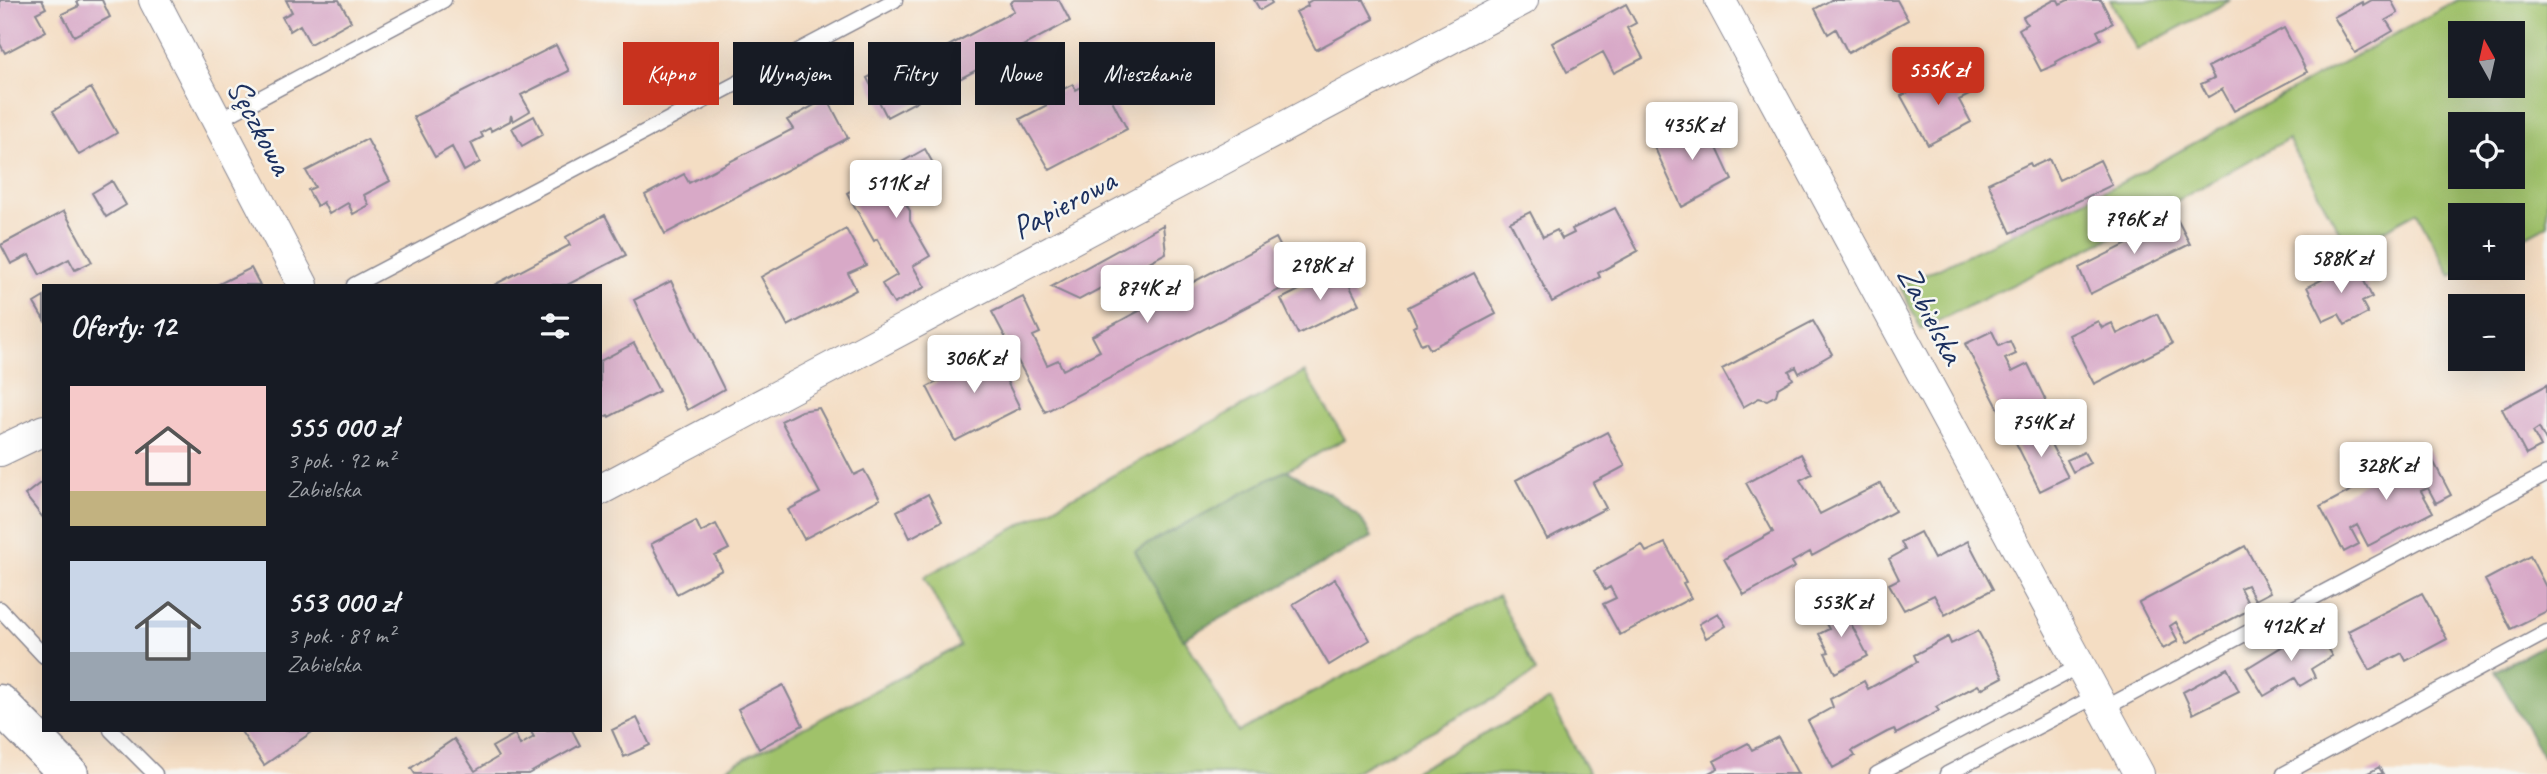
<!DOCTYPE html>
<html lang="pl">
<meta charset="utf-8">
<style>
:root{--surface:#171b24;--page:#20242c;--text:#f1f3f6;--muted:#9ea1a6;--accent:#c8321e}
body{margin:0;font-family:Caveat,sans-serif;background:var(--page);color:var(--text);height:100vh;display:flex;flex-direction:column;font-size:26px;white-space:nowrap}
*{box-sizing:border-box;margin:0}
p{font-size:23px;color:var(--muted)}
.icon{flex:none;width:38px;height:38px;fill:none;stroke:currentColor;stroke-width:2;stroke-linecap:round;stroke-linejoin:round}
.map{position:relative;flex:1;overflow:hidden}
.panel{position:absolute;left:42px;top:284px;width:560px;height:448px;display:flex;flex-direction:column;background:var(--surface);border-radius:0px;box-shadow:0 7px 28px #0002}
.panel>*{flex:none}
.guide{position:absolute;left:623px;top:42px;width:665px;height:63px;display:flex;gap:14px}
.needle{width:46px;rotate:352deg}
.buttons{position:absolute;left:2448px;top:21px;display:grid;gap:14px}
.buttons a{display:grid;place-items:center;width:77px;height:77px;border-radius:0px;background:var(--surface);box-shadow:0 7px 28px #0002;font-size:35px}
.price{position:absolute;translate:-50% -60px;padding:0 16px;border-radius:7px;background:#fff;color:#222;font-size:23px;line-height:46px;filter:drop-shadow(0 2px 4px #0008)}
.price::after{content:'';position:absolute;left:50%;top:42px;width:21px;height:16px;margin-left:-10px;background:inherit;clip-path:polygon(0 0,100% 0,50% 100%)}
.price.on{background:var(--accent);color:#fff}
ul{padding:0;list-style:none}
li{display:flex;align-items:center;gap:21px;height:175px;padding:0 28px}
li span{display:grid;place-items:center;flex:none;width:196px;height:140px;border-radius:0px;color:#555}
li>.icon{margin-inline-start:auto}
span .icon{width:84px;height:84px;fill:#fffc;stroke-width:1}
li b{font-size:30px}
h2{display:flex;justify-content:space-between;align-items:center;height:84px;padding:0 28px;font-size:30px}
.pill{padding:0 24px;border-radius:0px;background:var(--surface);box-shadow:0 7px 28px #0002;font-size:24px;line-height:63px}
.pill.on{background:var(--accent);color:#fff}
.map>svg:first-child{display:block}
.green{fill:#a0c26b;stroke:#5e7864;stroke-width:2;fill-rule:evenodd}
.forest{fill:#80a85f;stroke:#4e6c5e;stroke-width:2}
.building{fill:#d8a9c7}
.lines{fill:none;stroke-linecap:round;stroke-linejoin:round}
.lane-casing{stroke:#888690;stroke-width:17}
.street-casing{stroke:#888690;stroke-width:32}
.secondary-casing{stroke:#888690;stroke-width:41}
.lane{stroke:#fff;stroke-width:14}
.street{stroke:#fff;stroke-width:30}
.secondary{stroke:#fff;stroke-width:38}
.labels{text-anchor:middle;stroke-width:5;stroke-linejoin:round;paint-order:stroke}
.street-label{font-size:33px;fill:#1b2f5e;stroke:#f6f6f2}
</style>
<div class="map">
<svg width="2547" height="774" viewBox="0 0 2547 774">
<rect width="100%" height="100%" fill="#f6f6f2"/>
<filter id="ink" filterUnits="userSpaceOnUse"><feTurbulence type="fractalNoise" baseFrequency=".0143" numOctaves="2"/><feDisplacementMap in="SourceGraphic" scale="14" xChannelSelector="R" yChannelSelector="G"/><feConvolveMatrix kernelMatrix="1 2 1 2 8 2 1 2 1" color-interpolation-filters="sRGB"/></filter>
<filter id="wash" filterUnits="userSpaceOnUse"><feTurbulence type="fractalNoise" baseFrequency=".00686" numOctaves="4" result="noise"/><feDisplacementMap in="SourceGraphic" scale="28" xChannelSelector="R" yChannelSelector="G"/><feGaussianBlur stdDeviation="1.57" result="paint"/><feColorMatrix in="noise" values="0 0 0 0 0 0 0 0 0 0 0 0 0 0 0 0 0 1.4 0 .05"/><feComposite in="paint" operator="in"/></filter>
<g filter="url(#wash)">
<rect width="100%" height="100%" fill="#f4ddc3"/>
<!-- green -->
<path class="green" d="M2110,0h121l-94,50z
M2458,0h89v225l-34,18v-28h-53v53h7l-16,8 -34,-64 -68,37 -61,-110 -176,98 -191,92 -21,-43 219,-102zM2513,33v53h-53v-53zM2513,124v53h-53v-53z
M1305,372l40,67 -210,112 103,181 260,-137 38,77 -37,24 -149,78h-635l245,-128 -36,-69z
M1550,700l39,74h-180z"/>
<!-- forest -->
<path class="forest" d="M1286,470l44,24 30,23 12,20 -189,102 -48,-88z
M2547,643v116l-2,1 -50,-89z"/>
<g id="blocks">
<!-- building -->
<path class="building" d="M0,0h42l4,8 -10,5 10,18 -41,22 -5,-9z
M80,0h22l8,17 -36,19 -12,-22 17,-8 -2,-4z
M286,0h53l12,21 -41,23 -10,-19 -10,6 -8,-14 10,-5z
M1014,0h45l11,21 -183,96 -20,-39 39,-21 5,9 15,-8 88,-47 -4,-8z
M1254,0h16l2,3 -12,7z
M1312,0h52l10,19 -58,31 -20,-38 12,-6 -1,-3z
M1831,0h66l11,20 -60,33 -12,-24 -8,5 -13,-25z
M2054,0h4l2,4 8,-4h33l12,23 -16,8 4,8 -36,18 -9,5 1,2 -16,7 -22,-42 8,-5 -4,-7z
M2372,0h19l7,13 -12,7 7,11 -38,22 -21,-36 28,-15 1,3z
M1626,4l10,19 -9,5 16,30 -29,15 -11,-21 -36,20 -15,-29z
M2284,28l23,44 -73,39 -12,-22 -14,8 -7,-13 13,-6 -6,-11z
M556,45l13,26 -48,24 9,16 -17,10 -2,-6 -1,6 -19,10 -1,-3 -9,5 2,4 -12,6 9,19 -16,9 -12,-24 -17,10 -22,-40z
M1945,72l7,14 11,-6 8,14 -12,6 12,22 -43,23 -27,-49z
M1100,77l27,52 -77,41 -30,-51 27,-14 -3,-6 29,-15 3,6z
M91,88l26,45 -38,22 -26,-44z
M827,98l21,40 -183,96 -20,-39 39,-21 5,9 104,-54 -6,-9z
M534,116l9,18 -21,12 -10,-18z
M1703,118l29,62 -50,27 -29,-63z
M367,139l23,42 -26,14 5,10 -16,9 -5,-11 -19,11 -6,-12 -6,4 -9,-16 7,-3 -9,-16z
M925,149l14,25 -38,21 9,16v10l20,35 -17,10 12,21 -31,17 -12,-20 15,-9 -20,-36 -3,2 -27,-48z
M2049,159l10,21 41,-20 12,25 -101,48 -23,-50 42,-20 2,4z
M112,181l14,24 -20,12 -14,-24z
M1615,208l23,43 -40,22 2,4 -48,25 -42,-80 20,-10 13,25 14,-7 5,9 12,-6 -2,-4z
M64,211l28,51 -17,8 -6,-11 -29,16 -11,-20 -18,9 -10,-19z
M605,215l21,40 -59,30h-73l76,-40 -4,-8z
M2177,219l13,25 -100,50 -11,-26z
M1163,225l3,28 -87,47 -28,-13z
M846,229l20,36 -18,8 8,17 -68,36 -27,-49z
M1276,238l22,42 -253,132 -53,-100 31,-15 17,36 -7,3 14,29 11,-5 5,10 37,-19 -8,-15z
M2355,263l17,34 -10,5 6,11 -23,12 -6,-11 -15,7 -17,-34z
M251,268l9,17h-43z
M1341,269l18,35 -61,30 -17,-35z
M1474,273l22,41 -66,35 -4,-7 -5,2 -8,-17 4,-2 -9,-18z
M671,281l53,108 -37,21 -53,-110z
M44,297v23l-10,-17z
M2157,314l15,30 -78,40 -25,-49 29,-14 4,7 10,-5 5,11z
M1813,321l19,33 -33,19 -3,-6 -7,4 4,8 -15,9 -2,7 -9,5 -8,-2 -16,9 -21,-38z
M1992,331l7,15 11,-5 6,13 -11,5 7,13 16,-8 20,41 -41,20 -42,-81z
M634,343l25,48 -50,26 -1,-2 -8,4v-58z
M990,347l30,61 -65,33 -28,-54 34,-17 -4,-7z
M2547,385v58l-8,-15 -6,4 8,15 -15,8 -24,-46z
M819,408l35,67 10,-5 16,29 -76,40 -16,-29 32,-17 -39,-72 20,-10z
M2042,427l26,50 -28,14 -25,-50z
M1607,432l18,34 -32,17 13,25 -59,31 -31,-59z
M2427,449l24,46 -15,8 -8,-15 -7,3 12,21 -65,34 -11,-21 -6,4 8,15 -15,8 -24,-45z
M2084,452l6,11 -17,9 -6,-12z
M1801,454l11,20 -12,6 20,34 61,-31 14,28 -83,45 -2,-4 -18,10 3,5 -51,28 -20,-36 49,-27 -27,-49z
M44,480v39l-19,-24z
M928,494l14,27 -32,17 -13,-27z
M696,521l5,11 15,-8 13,25 -14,7 7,14 -45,24 -26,-50z
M1920,532l14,27 34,-18 25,48 -48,26 -11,-20 -30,15 -15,-26 10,-5 -10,-20 16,-9 -4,-8z
M1665,543l21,39 -3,1 8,15 -71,37 -17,-31 13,-6 -6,-11 -5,3 -11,-19 48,-26 4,7z
M2245,546l25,46 -15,8 -8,-15 -7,3 11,21 -64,34 -11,-21 -6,4 8,15 -15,8 -24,-46z
M2530,556l17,33v22l-36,18 -26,-49z
M1335,579l35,61 -41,25 -36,-61z
M2422,593l25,46 -41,22 -4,-8 -33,17 -21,-39z
M1839,601l29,55 -33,17 -10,-20 4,-1 -10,-18 10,-5 -10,-17z
M1718,613l8,13 -20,12 -7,-14z
M2314,627l18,29 -21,13 4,8 -15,9 -5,-8 -31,18 -17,-28z
M1978,631l25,46 -22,12 -3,-4 -35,18 -7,4 3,4 -43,23 -2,-5 -7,3 -35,19 3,5 -22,12 -25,-47 25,-14 -3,-8 34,-18 4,8 49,-27 -3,-7 34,-18 3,7z
M2227,668l12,23 -46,23 -10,-22z
M783,685l20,40 -44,24 -21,-40z
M637,718l13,27 -26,12 -12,-27z
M240,730h75l-51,35z
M530,730h42l8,15 -52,29h-113l-4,-6 43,-29 21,32 23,-14 -6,-10 23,-13 5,11 14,-8z
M1778,737l20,37h-91l11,-6 -4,-7 34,-18 4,7z
M2379,767l4,7h-17l6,-3z"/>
</g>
</g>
<g filter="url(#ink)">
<use href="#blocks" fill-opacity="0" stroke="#888690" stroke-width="2"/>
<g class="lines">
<defs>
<path id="lane" d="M217,121l227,-121
M354,285l541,-285
M0,609l44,47
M2103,709l444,-235
M111,730l44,44
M1877,774l203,-108
M1947,774l149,-78
M2284,774l263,-142"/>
<path id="street" d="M154,0l149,285
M1720,0l419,774
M0,451l44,-21
M600,490l923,-490"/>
<path id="secondary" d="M0,704l69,70"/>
</defs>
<!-- lane casing -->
<use href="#lane" class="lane-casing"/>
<!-- street casing -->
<use href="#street" class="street-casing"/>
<!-- secondary casing -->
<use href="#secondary" class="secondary-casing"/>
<!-- lane -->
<use href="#lane" class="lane"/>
<!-- street -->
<use href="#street" class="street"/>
<!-- secondary -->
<use href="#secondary" class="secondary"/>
</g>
</g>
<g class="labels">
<!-- street labels -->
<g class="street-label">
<text transform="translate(261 126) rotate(62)" y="12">Sęczkowa</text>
<text transform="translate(1063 203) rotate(-28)" y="12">Papierowa</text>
<text transform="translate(1932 314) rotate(62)" y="12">Zabielska</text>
</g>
</g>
</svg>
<div class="buttons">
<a><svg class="needle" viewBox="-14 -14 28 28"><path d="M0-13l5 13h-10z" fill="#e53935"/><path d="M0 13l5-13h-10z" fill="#9ea1a6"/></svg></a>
<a><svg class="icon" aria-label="locate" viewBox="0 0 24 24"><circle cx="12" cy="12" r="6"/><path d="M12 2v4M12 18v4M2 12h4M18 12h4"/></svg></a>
<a>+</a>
<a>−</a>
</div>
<b class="price on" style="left:1938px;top:107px">555K zł</b>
<b class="price" style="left:1692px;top:162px">435K zł</b>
<b class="price" style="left:896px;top:220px">511K zł</b>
<b class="price" style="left:2134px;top:256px">796K zł</b>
<b class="price" style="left:2341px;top:295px">588K zł</b>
<b class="price" style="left:1320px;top:302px">298K zł</b>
<b class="price" style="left:1147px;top:325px">874K zł</b>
<b class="price" style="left:974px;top:395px">306K zł</b>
<b class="price" style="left:2041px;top:459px">754K zł</b>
<b class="price" style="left:2386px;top:502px">328K zł</b>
<b class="price" style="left:1841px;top:639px">553K zł</b>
<b class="price" style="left:2291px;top:663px">412K zł</b>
<div class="guide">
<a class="pill on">Kupno</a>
<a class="pill">Wynajem</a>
<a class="pill">Filtry</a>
<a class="pill">Nowe</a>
<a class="pill">Mieszkanie</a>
</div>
<section class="panel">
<h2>Oferty: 12<svg class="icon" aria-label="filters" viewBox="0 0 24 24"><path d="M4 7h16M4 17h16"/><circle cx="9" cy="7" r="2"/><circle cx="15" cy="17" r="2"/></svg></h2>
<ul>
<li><span style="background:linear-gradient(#f6c9c9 75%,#c2b280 0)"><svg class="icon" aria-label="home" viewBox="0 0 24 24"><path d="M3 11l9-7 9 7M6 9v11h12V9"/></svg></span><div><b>555 000 zł</b><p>3 pok. · 92 m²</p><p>Zabielska</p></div></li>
<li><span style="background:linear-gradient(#c9d6e8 65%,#9aa5b1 0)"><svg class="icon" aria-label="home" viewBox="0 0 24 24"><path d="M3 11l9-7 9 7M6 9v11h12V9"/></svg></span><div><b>553 000 zł</b><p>3 pok. · 89 m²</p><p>Zabielska</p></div></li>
</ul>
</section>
</div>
